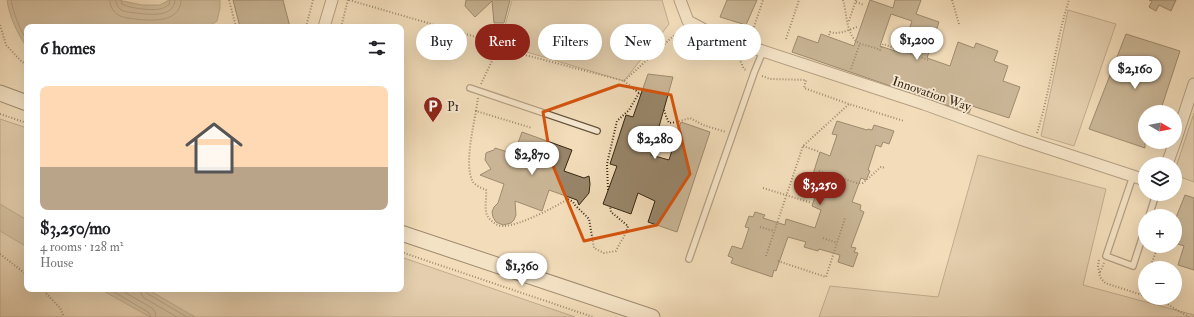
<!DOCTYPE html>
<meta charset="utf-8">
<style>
:root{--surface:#fff;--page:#f2f2f2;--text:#202124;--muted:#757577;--accent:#8f2418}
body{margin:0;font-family:"IM FELL Double Pica",serif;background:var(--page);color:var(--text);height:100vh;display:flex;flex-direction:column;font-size:15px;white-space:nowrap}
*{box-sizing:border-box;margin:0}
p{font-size:13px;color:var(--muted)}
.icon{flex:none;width:22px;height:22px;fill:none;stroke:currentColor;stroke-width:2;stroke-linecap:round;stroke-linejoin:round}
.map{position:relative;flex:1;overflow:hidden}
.sheet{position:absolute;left:24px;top:24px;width:380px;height:268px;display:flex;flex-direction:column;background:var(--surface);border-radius:8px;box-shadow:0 4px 16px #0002}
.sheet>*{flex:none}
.hud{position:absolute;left:416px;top:24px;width:380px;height:36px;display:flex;gap:8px}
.needle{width:26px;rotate:99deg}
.controls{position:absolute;left:1138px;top:105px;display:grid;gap:8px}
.controls a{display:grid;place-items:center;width:44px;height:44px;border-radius:50%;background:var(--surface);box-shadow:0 4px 16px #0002;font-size:20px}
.price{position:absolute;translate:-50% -34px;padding:0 9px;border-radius:14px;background:#fff;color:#222;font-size:13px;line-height:26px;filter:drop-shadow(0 1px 2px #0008)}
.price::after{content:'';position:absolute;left:50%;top:24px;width:12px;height:9px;margin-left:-6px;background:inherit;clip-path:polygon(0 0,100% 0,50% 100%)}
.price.on{background:var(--accent);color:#fff}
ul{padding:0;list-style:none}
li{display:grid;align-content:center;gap:8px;height:212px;padding:0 16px}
li span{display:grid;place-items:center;height:124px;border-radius:8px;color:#555}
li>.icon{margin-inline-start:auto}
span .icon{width:72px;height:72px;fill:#fffc;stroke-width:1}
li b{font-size:17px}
h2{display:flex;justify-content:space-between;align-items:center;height:48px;padding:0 16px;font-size:17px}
.tag{padding:0 14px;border-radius:18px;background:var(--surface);box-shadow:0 4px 16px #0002;font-size:14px;line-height:36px}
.tag.on{background:var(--accent);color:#fff}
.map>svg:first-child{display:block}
.green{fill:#d2bd9d;stroke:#847258}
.water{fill:#b29e80;stroke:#816e54}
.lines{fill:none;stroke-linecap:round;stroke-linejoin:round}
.shore{stroke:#746249;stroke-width:1}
.building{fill:#988569;stroke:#372712;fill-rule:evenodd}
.service-casing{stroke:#66543c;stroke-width:8}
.minor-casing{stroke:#66543c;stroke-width:13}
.secondary-casing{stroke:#372712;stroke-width:17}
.path{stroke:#372712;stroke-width:2;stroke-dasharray:1 2;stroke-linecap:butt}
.service{stroke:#f7e8d2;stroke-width:5.5}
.minor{stroke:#f7e8d2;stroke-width:11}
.secondary{stroke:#f7e8d2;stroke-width:15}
.marked{fill:none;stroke:#d6540d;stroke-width:3;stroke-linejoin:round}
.labels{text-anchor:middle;stroke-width:3.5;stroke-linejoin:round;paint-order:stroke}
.street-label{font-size:13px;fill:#372712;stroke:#f7e8d2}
.poi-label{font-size:13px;fill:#372712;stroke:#f7e8d2;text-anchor:start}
</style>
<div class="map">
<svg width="1194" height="317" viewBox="0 0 1194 317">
<rect width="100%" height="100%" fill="#f2dcb9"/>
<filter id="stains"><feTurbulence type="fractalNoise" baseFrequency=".005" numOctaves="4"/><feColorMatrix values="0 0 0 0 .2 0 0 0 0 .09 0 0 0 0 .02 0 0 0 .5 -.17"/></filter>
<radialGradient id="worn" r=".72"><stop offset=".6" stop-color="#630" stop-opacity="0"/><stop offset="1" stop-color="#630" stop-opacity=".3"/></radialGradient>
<!-- green -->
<path class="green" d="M512,0h150l7,24 -45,57 -124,-37z
M1068,10l48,14 -42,122 -33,-10z
M1194,113v69l-19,-7v-5z
M0,119l27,9v161h374v-32l174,60h-575z
M978,155l128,34 -23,96 111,30v2h-375l11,-31 108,11z"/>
<!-- water -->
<path class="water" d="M7,0h111l24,5h18l9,-5h51v8l-3,13 -9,6h-181v21c-10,-16 -17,-29 -20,-48z
M0,204l27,16v27l-27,-16z
M100,289h47l48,28h-45z"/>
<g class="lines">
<!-- shore -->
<path class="shore" d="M11,0c3,15 8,27 16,41
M110,0c0,6 2,10 7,14 5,4 12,4 18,5 16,2 46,4 46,-19
M116,0c0,3 1,6 4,9 3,3 10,3 15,4 12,1 39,6 40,-13
M121,0l1,4c6,4 30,7 38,5 3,0 6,-3 9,-4l1,-5
M109,289l39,23 2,2 1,3
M119,289l33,19 3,4 1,5
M141,289v5l3,4 33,19
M146,289v3l2,2 39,23"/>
</g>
<!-- building -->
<path class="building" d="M233,0h50l7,27h-50z
M466,0h44l-6,23h-10l-2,-22 -17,16 -10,-11z
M727,0h30l-11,25 -26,-8z
M870,0l23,8 2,-8h26l-5,14 23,8 -12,36 23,8 8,-24 16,6 2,-5 22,8 -4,10 14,5 -5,15 17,6 -11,31 -37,-12 -3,7 -177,-61 6,-16 20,7 3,-9 33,12zM891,14l21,7 -11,32 -21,-7z
M1149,0h27l-5,11 -12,-6 -3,6 -7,-4 3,-6z
M1126,34l54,17 -20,61h-15v36l-56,-19z
M648,74l25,3 -22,78 18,5 12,-38 29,10 -33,100 -29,-10 7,-21 -17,-8 -7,21 -28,-10 14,-38 -7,-2 16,-49 7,2z
M837,121l30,9 1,-1 4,1 2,-5 20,6 -5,13 -6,-2 -2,5 -5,-2 -8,25 2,1 -4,9 -5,-2 -9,24 9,3 -1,5 4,2 -13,35 5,1 -2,4 4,1 -5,14 -15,-5 2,-7 -21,-6 -1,2 -14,-4 2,-5 -18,-5 -12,34 -2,-1 -2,7 -41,-14 2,-5 -5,-2 4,-10 10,3 7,-21 -4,-1 4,-11 4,1 2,-5 10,3 -2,3 22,7 1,-6 29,9 6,-18 -9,-4 3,-9h2l8,-19 -12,-4 7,-22 10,4 7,-21 -5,-1z
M522,132l50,18 -8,21 20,7 5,-2 1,8 -1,9 -10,12 -2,-5 -28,-10 -7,21 -27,-10 1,14 -2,5 -3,3 -8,2 -7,-3 -3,-5 -1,-5 2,-5 4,-4 6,-19 -24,-9 11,-6 -6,-9 1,-7 2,-1 6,-2 1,-2 19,6z
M1185,195l9,3v72l-16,-5 6,-19 -9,-3v-23z"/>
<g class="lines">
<defs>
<path id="service" d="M470,88l127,43
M1133,176l-27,80 27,10 12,-37
M1149,216l7,-22
M689,259l65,-186 9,-22"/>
<path id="minor" d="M680,0l8,21 26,14 210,69 96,35 125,41
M324,27l8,-27
M1175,142l19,-58
M1167,164l8,-22"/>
<path id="secondary" d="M0,93l27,10
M401,233l251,84"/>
</defs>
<!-- service casing -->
<use href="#service" class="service-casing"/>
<!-- minor casing -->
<use href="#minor" class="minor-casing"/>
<!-- secondary casing -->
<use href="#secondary" class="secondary-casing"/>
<!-- path -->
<path class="path" d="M229,0l7,27
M349,0l151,44 10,7 114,30 57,-52
M843,0c4,13 3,36 16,43 7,3 15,4 21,7l3,-6 45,16
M952,0l7,24
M856,2l8,3
M849,21l7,-21
M0,25l6,20 16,17 5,2
M306,27l7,-27
M341,27l7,-27
M754,27l9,-27
M829,35l1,-3c9,3 18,-2 27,-5
M786,39l13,-39
M699,41l6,4 20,6
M738,56l6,13 2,1
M851,69l9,-26
M762,76l8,3 36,1 -2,8 45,16 55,17
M624,81l15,12 2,1
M481,84l19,-40
M478,98l-2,13 56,17
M664,110l2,6 3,7 8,-1 13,-4 13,7 23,7
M476,111c-3,18 -12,55 -3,71 3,4 9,6 13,8 1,8 -2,17 1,25 3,6 11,12 17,11 17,-1 49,-18 64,-27l5,3 2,3 14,14 5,29 10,5 12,-2c4,-9 10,-16 12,-25l-17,-14 -1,-6
M0,114l27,9
M1037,133c14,-44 18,-90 32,-133
M803,146l17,6
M819,171l38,12h6l18,-16 5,1
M763,188l49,15
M608,190l-1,-26 10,-43 12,-11 10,-17
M760,227l14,4
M823,238l14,5
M401,252l192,65
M0,254l27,21
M766,256l37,-110 46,-42
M1099,260l-1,6 2,11 5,6 40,13
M778,261l48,16 19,-59
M1150,268l8,-22
M1100,272l4,-9
M42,289l18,19 4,9
M1141,294l4,-12
M1151,298l16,6 22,13"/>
<!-- service -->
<use href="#service" class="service"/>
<!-- minor -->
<use href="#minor" class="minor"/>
<!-- secondary -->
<use href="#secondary" class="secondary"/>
</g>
<!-- marked area -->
<path d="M0 0H1194V317H0ZM619,85l52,10 19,79 -33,51 -73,16 -33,-80 -8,-49z" fill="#f2dcb9" fill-opacity=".55" fill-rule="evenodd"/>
<path class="marked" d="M619,85l52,10 19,79 -33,51 -73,16 -33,-80 -8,-49z"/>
<!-- icons -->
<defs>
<symbol id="parking-pin" viewBox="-11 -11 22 30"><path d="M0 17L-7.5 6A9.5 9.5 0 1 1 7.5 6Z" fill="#8f2418" stroke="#f7e8d2"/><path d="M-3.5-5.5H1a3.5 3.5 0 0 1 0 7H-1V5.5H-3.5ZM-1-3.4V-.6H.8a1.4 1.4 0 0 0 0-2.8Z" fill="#fff"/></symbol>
</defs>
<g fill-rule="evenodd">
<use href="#parking-pin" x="422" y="95" width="22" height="30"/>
</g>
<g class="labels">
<!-- street labels -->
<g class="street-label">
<text transform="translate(932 93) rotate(19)" y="5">Innovation Way</text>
</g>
<!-- poi labels -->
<g class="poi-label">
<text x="447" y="111">P1</text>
</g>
</g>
<rect width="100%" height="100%" filter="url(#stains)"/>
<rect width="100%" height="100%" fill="url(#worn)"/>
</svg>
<div class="controls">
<a><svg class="needle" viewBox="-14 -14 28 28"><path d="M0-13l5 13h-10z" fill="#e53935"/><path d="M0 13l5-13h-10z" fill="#757577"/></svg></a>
<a><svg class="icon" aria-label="layers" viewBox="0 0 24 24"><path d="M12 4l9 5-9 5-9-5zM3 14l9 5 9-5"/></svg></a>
<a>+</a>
<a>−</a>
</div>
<b class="price" style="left:917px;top:61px">$1,200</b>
<b class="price" style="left:1135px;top:90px">$2,160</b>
<b class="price" style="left:655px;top:160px">$2,280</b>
<b class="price" style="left:532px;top:176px">$2,870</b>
<b class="price on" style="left:820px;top:206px">$3,250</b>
<b class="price" style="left:522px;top:287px">$1,360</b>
<div class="hud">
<a class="tag">Buy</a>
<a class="tag on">Rent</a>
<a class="tag">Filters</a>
<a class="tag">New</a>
<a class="tag">Apartment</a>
</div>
<section class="sheet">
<h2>6 homes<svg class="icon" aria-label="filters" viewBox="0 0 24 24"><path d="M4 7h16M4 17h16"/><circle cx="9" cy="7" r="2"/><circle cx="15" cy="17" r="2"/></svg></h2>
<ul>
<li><span style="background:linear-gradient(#ffd9b3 65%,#b9a48a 0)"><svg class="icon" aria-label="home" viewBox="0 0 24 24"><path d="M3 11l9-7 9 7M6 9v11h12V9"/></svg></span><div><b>$3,250/mo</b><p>4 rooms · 128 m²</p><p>House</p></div></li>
</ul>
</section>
</div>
